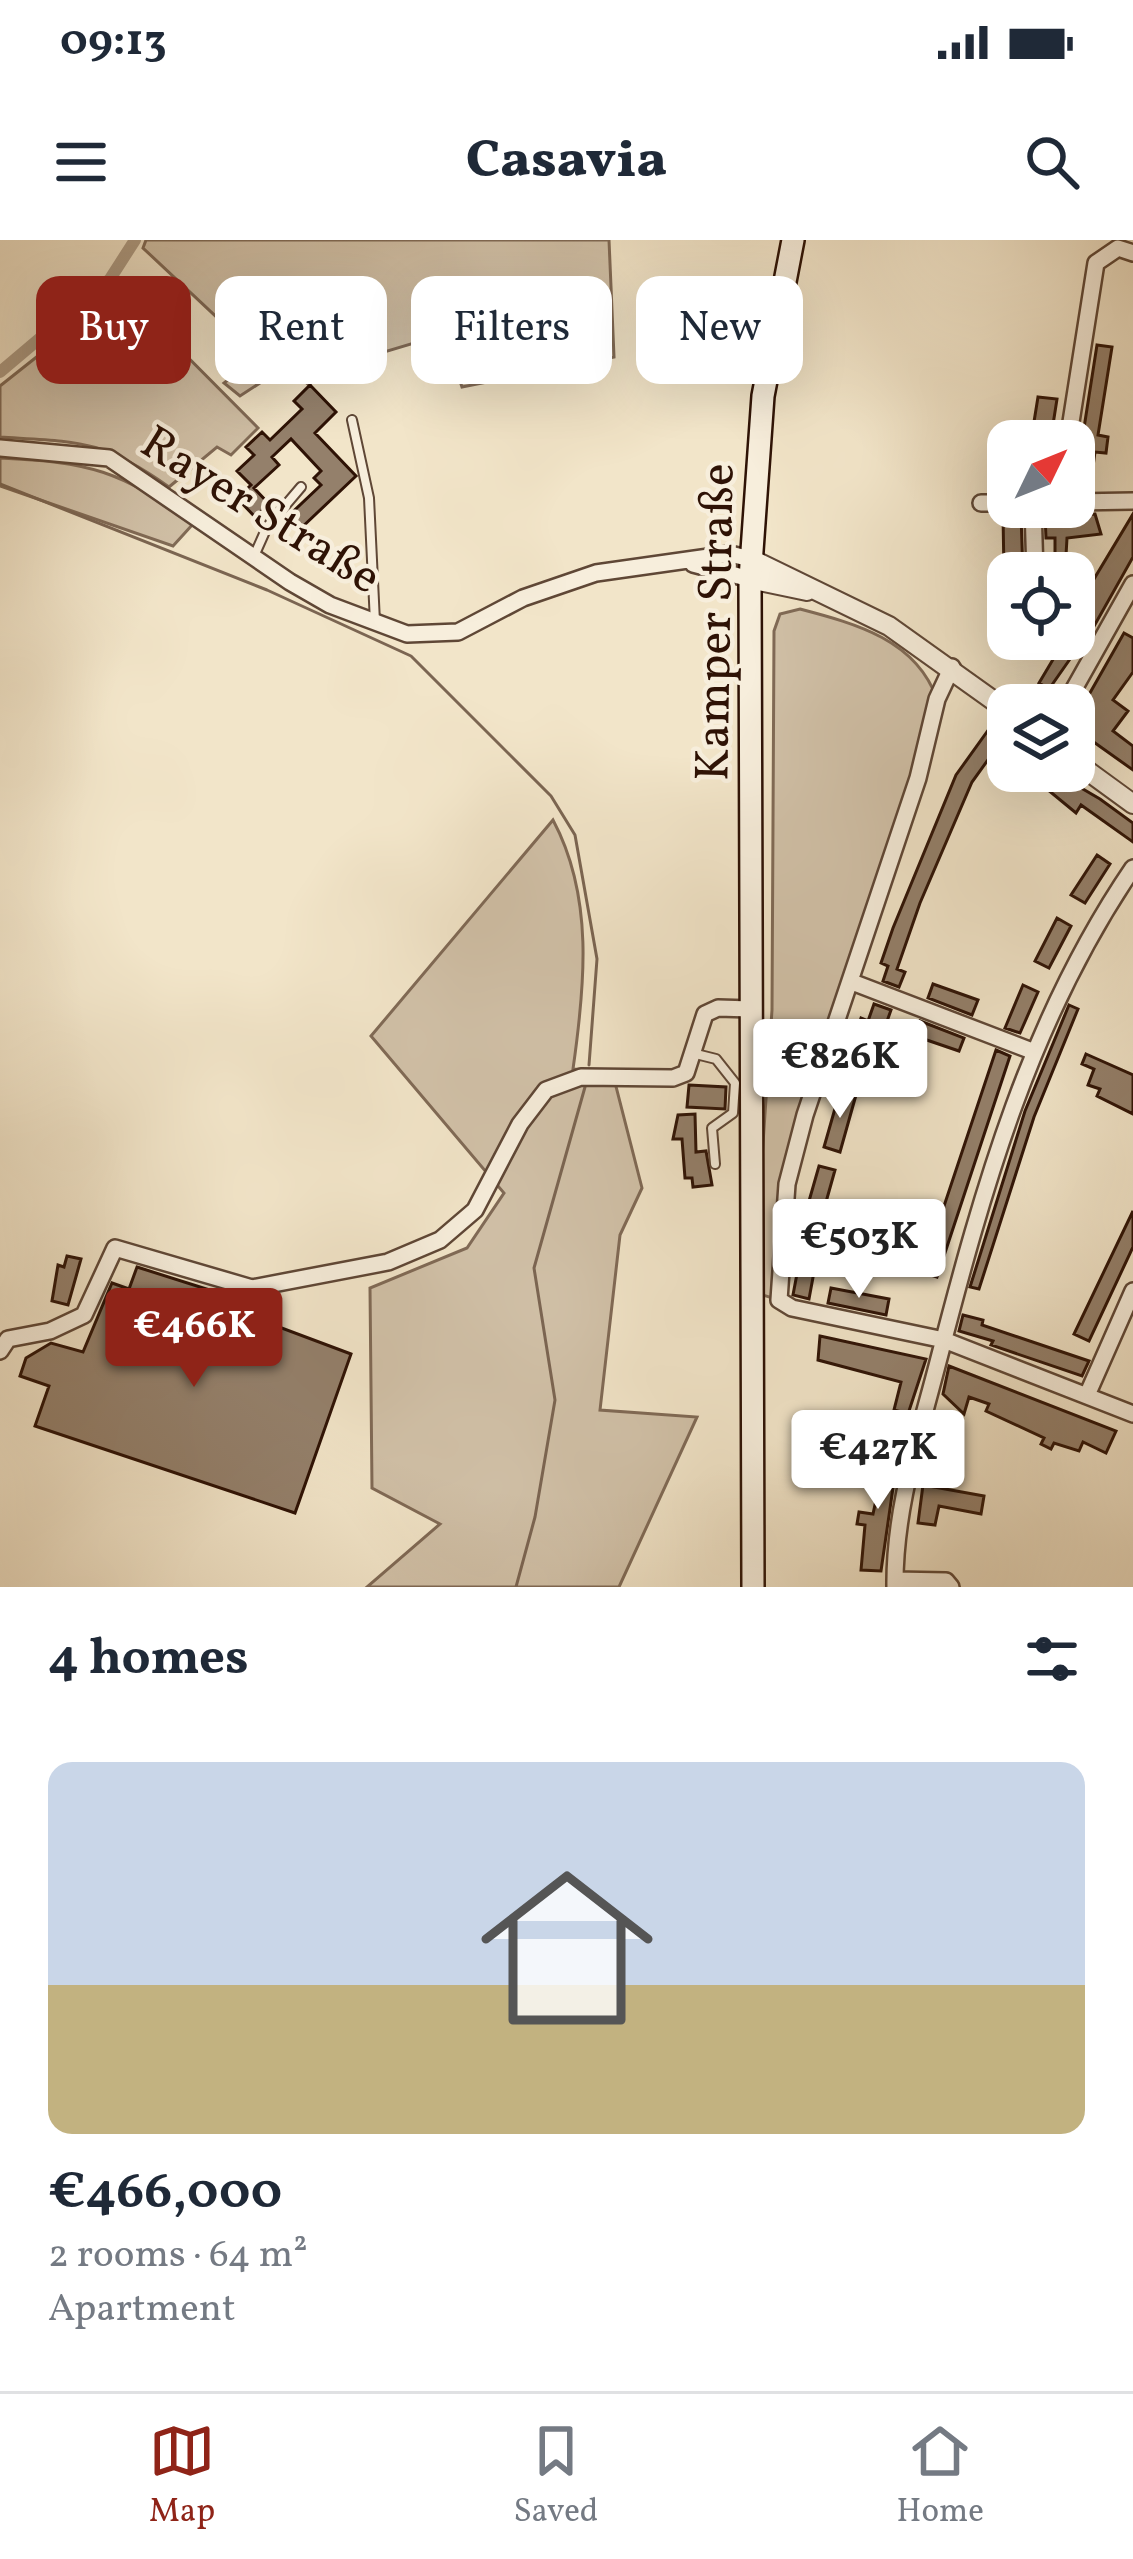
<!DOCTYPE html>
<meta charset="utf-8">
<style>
:root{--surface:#fff;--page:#f2f2f3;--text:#1f2937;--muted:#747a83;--line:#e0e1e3;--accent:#8f2418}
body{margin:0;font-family:Vollkorn,serif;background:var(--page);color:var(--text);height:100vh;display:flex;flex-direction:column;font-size:45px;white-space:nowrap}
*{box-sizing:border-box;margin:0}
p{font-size:39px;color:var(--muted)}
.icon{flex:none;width:66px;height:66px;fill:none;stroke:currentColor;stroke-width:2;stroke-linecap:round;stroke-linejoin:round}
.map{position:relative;height:1347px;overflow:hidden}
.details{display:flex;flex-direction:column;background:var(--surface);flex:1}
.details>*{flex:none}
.hud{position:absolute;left:36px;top:36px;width:1062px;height:108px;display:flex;gap:24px}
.needle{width:78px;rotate:47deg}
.buttons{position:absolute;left:987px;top:180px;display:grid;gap:24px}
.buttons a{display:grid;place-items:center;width:108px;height:108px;border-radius:24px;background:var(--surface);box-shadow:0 12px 48px #0002;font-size:60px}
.price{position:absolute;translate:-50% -102px;padding:0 27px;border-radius:12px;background:#fff;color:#222;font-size:39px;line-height:78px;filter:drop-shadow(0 3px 6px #0008)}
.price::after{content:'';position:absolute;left:50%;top:72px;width:36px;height:27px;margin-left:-18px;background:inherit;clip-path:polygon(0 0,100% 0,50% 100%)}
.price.active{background:var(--accent);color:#fff}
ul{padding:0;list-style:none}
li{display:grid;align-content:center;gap:24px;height:636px;padding:0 48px}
li span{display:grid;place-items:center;height:372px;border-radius:24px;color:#555}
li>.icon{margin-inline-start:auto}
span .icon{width:216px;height:216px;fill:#fffc;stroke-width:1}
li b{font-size:51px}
h2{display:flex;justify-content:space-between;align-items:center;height:144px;padding:0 48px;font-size:51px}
.tag{padding:0 42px;border-radius:24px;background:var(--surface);box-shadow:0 12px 48px #0002;font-size:42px;line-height:108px}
.tag.active{background:var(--accent);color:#fff}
.status{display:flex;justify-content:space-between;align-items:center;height:84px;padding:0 60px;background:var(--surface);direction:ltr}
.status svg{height:33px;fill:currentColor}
header{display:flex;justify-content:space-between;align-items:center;height:156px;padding:0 48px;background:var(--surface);font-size:54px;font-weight:800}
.tabs{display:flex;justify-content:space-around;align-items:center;height:168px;border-top:3px solid var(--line);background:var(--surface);font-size:33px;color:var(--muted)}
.tabs a{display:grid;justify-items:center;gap:6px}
.tabs .active{color:var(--accent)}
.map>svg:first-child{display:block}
.green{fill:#d1c1a8;stroke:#806a56;stroke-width:3}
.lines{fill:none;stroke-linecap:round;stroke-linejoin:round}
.stream{stroke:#7b6552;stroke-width:3}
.canal{stroke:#af9d86;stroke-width:12}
.building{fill:#94806b;stroke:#2e1205;stroke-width:3}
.service-casing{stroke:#5f4736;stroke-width:12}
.minor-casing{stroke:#5f4736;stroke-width:20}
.tertiary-casing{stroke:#5f4736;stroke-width:22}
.secondary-casing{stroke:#2e1205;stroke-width:26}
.service{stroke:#f7eedc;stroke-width:8}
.minor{stroke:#f7eedc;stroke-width:15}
.tertiary{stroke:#f7eedc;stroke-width:18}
.secondary{stroke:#f7eedc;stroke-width:21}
.labels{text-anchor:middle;stroke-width:9;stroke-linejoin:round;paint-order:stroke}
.street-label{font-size:48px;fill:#2e1205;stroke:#f7eedc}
</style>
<div class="status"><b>09:13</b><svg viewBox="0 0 49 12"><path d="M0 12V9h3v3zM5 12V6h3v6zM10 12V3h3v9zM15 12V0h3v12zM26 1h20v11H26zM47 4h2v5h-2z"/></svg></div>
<header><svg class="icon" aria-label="menu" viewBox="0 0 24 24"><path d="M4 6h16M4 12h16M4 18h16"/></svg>Casavia<svg class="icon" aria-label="search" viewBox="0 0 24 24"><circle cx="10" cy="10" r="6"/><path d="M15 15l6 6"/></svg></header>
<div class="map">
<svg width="1133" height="1347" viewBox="0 0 1133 1347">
<rect width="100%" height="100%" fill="#f2e5c9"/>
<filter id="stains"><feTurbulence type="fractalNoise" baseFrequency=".00167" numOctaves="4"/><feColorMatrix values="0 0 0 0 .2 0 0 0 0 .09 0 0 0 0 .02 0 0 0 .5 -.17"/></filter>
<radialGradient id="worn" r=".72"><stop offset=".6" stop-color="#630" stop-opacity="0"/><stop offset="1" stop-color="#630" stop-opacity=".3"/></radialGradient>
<!-- green -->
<path class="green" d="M146,0h463l5,117 -152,30 -18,-53 -117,35 -18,16 -14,-12 -29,6 -26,17 -16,-13 34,-27 -115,-108z
M121,50l137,138 -27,27 -14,-8 -48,40c-68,-48 -88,-45 -169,-50v-51z
M0,218c89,4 121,12 193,66l-20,22 -173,-60z
M800,369c57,15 116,31 137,90l-150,485 -8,116 -26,-8 19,-282 2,-379 6,-17z
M553,580c41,77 32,165 20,249l39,2 30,117 -22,47 -20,175 97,7 -78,170h-252l73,-63 -68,-36 -2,-200 97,-40 37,-55 -133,-157z"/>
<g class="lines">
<!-- stream -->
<path class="stream" d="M0,244l267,106 144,66 140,140 24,39 22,124 -8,106
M516,1347l19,-70 20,-117 -21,-132 51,-181"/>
<!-- canal -->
<path class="canal" d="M0,132l110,-93 25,-39"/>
</g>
<!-- building -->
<path class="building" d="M1097,105l15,2 -14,88 10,2 -2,16 -11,-1 -4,29 -15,-2z
M310,145l26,27 -21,21 41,43 -58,55 -5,-5 -4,4 -8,-7 40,-38 -7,-7 7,-7 -30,-32 -19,18 7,8 -25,23 15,16 -14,13 -18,-19 14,-13 -14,-14 17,-16 -8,-8 16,-15 8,8 32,-31 -8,-8z
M1038,157l19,2 -5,32 -19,-3z
M1095,274l6,20 -34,4 -2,35h-18v-16h8v-19h-9l-1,-23z
M1133,274v43l-40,71 -7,-4 -12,21v-26l8,-20z
M1003,275h18l2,58h-19z
M1124,393l9,5v34l-20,28 15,11 -15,20 20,15v24l-59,-42v-7z
M1064,401l13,8 -28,40 -10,-6z
M994,482l14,10 -36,50 -52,121 -23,66 8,3 -6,15 -16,-6 5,-15 -7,-3 12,-35 63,-153z
M1025,531h27l48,28 33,24v19l-52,-37 -5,8z
M1097,615l13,9 -25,39 -14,-8z
M1057,678l14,8 -22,42 -14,-7z
M933,744l45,16 -6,15 -44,-17z
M1023,745l15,7 -18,41 -15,-5z
M874,764l17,6 -6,17 -8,-3 -19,53 -15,-5 18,-54 7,3z
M1069,765l9,4 -44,108 -55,172 -9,-2 55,-176z
M920,781l44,17 -5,13 -44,-15z
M996,810l14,6 -73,221 -15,-5z
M1086,814l47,21v39l-36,-18 3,-7 -12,-4 6,-16 -12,-5z
M689,845l37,2 -1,22 -38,-2z
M840,851l16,4 -16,57 -16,-5z
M695,874l1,38 10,-1 6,34 -19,2 -1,-9h-7l-3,-39h-9l5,-24z
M819,926l16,4 -16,57 -16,-5z
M1133,971v36l-44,94 -15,-7z
M803,1002l16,3 -10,54 -16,-4z
M67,1016l14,3 -13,46 -16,-4 6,-36 6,2z
M137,1027l82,26 -4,10 136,51 -56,159 -260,-87 14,-40 -29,-10 6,-18 25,-15 32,9 29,-69 17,6z
M831,1048l58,11 -3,16 -58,-12z
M963,1075l20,5 -1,5 107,36 -7,15 -91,-31 2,-4 -34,-10z
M820,1096l106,23 -18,55 -14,-4 7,-28 -83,-22z
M949,1126l167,65 -10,22 -23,-11 -4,9 -25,-8 -3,6 -10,-5 3,-6 -58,-27 3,-7 -20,-7 -5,17 -21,-20z
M867,1212l27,4 2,11 -15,104 -20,-1 4,-45 -8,-1 2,-12 14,2 6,-28 -6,-1 4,-17 -12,-2z
M923,1245l61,11 -3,18 -42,-8 -4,19 -17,-2z"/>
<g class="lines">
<defs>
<path id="service" d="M352,180l17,78 6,124
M255,314l12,-27 34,-40
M696,814l20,5 19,24 -2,30 -21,15 3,36"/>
<path id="minor" d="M1068,201l28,-178 22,-15 15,5
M0,208l109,10 181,124 40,23 77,29 51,-2 65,-34 73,-25 134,-19 21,5
M1074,262l59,-1
M981,263h27
M1033,267l2,66
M693,324l57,15
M952,427l-15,32 -19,79 -113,337 -18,69 -8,116 13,8 152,32 189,74
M1065,465l68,-121
M852,742l180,69
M0,1111l8,-12 42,-8 34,-16 31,-67 137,40 136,-26 52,-22 35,-30 45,-86 26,-34 35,-13 92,1 13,-5 19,-59 13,-6 33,1
M1088,1153l45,-102
M895,1340l51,1 5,6
M895,1347c-1,-78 24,-151 43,-225 45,-174 92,-343 195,-494"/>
<path id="tertiary" d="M751,319l138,67 119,85
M750,339l57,12
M1074,521l59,43"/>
<path id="secondary" d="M753,1347l-3,-1008 13,-183 30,-156"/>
</defs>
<!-- service casing -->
<use href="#service" class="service-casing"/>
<!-- minor casing -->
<use href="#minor" class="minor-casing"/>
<!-- tertiary casing -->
<use href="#tertiary" class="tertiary-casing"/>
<!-- secondary casing -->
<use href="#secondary" class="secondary-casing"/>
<!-- service -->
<use href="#service" class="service"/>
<!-- minor -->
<use href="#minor" class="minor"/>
<!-- tertiary -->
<use href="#tertiary" class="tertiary"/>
<!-- secondary -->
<use href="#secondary" class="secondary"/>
</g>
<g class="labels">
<!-- street labels -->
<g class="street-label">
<text transform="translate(262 268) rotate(32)" y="17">Rayer Straße</text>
<text transform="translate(713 382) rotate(-89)" y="17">Kamper Straße</text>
</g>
</g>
<rect width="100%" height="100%" filter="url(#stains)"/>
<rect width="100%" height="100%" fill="url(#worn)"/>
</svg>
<div class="buttons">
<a><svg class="needle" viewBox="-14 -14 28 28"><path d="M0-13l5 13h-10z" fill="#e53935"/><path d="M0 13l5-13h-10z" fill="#747a83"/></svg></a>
<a><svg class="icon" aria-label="locate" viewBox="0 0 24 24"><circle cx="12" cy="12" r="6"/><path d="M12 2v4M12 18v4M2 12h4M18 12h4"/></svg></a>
<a><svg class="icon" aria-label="layers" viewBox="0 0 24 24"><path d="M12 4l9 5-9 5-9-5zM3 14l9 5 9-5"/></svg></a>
</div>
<b class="price" style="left:840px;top:881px">€826K</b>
<b class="price" style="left:859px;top:1061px">€503K</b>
<b class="price active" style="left:194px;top:1150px">€466K</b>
<b class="price" style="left:878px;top:1272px">€427K</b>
<div class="hud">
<a class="tag active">Buy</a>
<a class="tag">Rent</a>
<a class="tag">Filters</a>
<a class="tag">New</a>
</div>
</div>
<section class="details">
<h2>4 homes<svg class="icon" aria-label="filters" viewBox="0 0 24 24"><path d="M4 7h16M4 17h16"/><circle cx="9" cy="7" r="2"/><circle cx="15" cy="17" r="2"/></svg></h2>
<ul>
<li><span style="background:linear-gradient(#c9d6e8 60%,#c2b280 0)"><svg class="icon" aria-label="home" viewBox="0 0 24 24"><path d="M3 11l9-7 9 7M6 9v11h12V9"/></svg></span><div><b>€466,000</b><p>2 rooms · 64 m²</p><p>Apartment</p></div></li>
</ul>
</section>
<nav class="tabs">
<a class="active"><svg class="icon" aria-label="map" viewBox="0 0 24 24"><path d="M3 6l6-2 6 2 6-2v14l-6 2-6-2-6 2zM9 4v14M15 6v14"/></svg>Map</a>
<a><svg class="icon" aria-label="saved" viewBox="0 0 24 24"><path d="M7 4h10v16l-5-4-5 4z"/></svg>Saved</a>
<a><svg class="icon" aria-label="home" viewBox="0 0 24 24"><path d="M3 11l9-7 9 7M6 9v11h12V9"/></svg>Home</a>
</nav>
